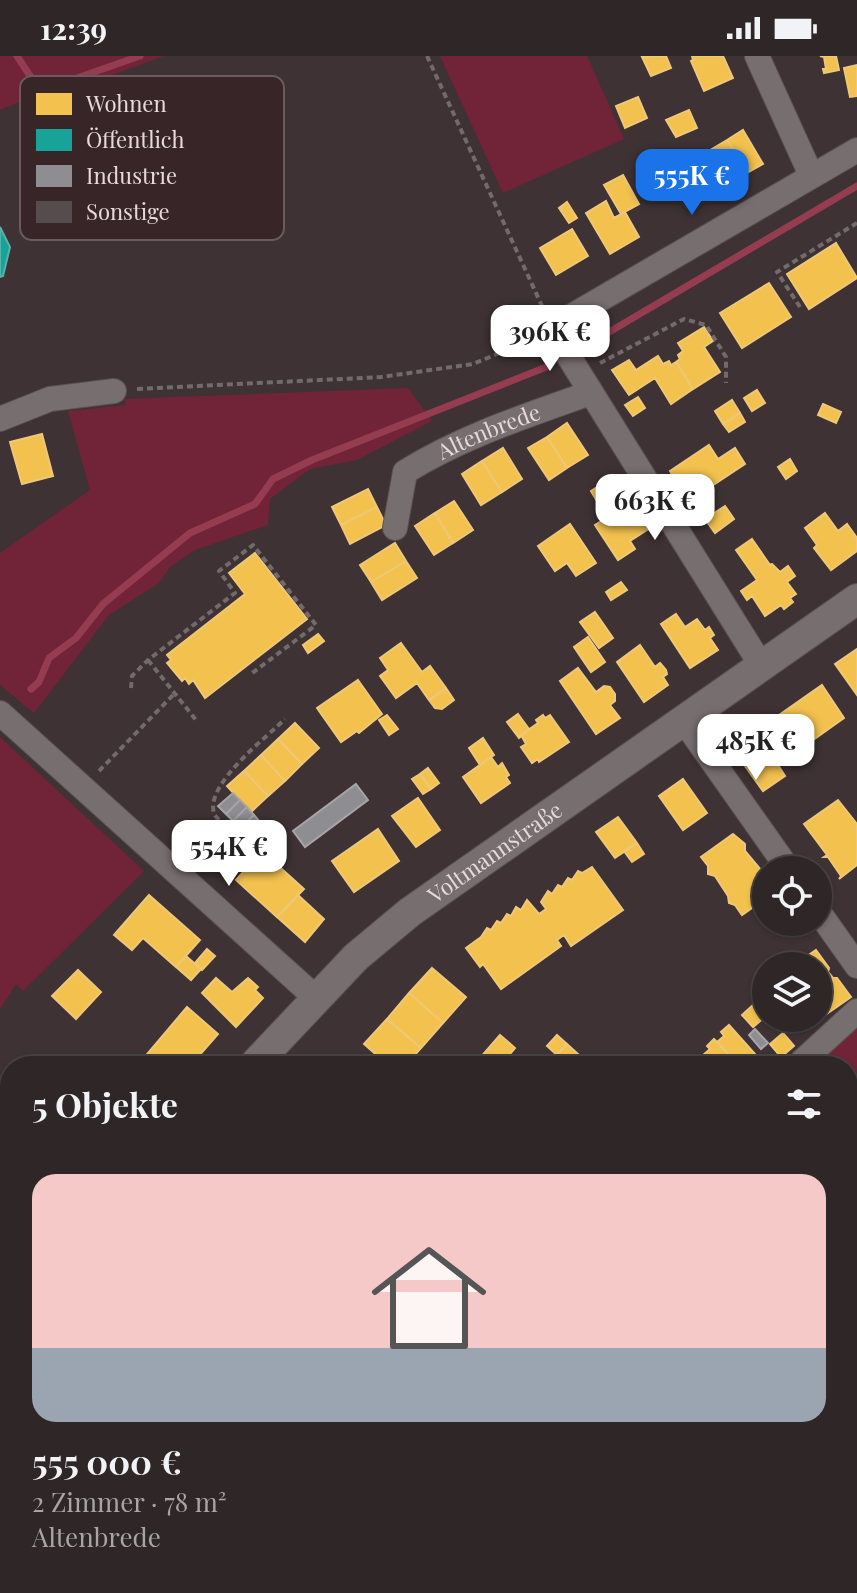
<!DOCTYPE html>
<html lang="de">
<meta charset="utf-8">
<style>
:root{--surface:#2e2627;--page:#362e2f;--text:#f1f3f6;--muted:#a7a5a7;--line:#494344;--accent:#1a73e8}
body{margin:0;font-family:"Playfair Display",serif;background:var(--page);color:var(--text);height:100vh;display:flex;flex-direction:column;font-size:30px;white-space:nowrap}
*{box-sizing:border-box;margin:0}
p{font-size:26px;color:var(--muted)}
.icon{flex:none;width:44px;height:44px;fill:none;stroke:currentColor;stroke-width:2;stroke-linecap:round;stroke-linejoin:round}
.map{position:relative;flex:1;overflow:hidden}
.sheet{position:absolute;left:0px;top:1000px;width:858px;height:538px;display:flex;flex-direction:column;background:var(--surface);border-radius:32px 32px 0 0;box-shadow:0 2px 6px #0004,0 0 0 2px var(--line)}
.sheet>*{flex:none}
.tools{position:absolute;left:752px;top:800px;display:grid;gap:16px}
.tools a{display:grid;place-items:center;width:80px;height:80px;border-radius:50%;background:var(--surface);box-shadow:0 2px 6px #0004,0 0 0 2px var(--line);font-size:40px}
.price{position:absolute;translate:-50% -68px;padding:0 18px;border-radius:16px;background:#fff;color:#222;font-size:26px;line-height:52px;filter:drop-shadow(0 2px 4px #0008)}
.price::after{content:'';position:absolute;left:50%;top:48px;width:24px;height:18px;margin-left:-12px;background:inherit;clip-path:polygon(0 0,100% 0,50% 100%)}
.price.current{background:var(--accent);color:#fff}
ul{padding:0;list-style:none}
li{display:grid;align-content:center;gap:16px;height:424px;padding:0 32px}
li span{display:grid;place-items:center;height:248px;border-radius:24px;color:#555}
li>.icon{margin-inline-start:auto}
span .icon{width:144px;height:144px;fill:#fffc;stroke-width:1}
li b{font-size:34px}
h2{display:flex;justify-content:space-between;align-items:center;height:96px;padding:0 32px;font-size:34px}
.status{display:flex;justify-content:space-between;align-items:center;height:56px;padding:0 40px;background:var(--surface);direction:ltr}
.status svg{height:22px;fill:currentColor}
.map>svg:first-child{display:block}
.green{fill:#712438}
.homes{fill:#f2c14e;stroke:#eec878;stroke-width:2}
.public{fill:#17a398;stroke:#55b3ac;stroke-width:2}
.industry{fill:#8d8d92;stroke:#a8a4a8;stroke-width:2}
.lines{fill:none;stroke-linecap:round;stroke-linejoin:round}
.stream{stroke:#953c51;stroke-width:7}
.building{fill:#564c4e;stroke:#766c6d;stroke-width:2}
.minor-casing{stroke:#5b5152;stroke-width:26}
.tertiary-casing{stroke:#5b5152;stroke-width:32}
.path{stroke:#736a6b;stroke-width:4;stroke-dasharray:6 4;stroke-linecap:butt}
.minor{stroke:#776e70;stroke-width:24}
.tertiary{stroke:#776e70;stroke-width:30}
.labels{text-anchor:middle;stroke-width:8;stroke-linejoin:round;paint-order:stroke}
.street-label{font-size:22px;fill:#e6d9da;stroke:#372527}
.key{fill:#372527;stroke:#6c5b5d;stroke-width:2}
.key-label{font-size:22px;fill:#e6d9da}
</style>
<div class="status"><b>12:39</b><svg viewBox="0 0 49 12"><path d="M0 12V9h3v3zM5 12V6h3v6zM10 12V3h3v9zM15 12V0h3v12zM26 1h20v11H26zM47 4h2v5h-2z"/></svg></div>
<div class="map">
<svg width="857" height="1537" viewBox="0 0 857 1537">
<rect width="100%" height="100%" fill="#3e3234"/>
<!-- green -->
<path class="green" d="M0,0h164l-112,41 -23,1 -29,12z
M440,0h147l37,83 -121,54z
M408,332l24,33 -75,39 -47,9 -40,30 -2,26 -73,25 -25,17 -11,16 -50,32 -75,98 -34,-28v-132l90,-63 -22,-79 58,-6 -2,-6z
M0,681l144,134 -121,120 -7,-7 -16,25z
M857,972v345l-9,10v-317h-33z
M10,1331v197h536l15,9h-561v-194z
M622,1528h127l-5,9h-104z"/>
<!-- homes -->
<path class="homes" d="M666,0l5,12 -20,8 -9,-19z
M692,0h31l10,22 -29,13 -13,-30 2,-1z
M820,0h16l3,14 -15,3 -1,-4h3l-2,-12z
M857,9v31l-7,1 -6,-29z
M638,41l9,21 -22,10 -9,-22z
M689,54l8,18 -21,9 -10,-17z
M743,74l20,34 -16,9 -20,-33z
M727,84l20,33 -27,16 -20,-33z
M623,119l16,29 -18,10 -17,-29z
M606,145l8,17 11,-6 14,25 -29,17 -24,-41z
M567,146l10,16 -8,5 -10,-15z
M572,173l16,27 -32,19 -16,-27z
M836,187l21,35 -48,31 -22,-35z
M769,227l22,34 -49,31 -22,-35z
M704,271l9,14 -9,6 16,25 -27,17 -17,-27 4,-3 -2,-4 5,-4 -5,-8z
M658,300l5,8 6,-3 2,4 5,-3 17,27 -22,15 -16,-26 -26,17 -17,-25 17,-10 7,10z
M757,334l8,13 -13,8 -8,-13z
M638,341l7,11 -12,8 -8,-11z
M732,344l8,13 -17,11 -8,-13z
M823,348l18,8 -5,11 -18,-8z
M740,357l5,9 -16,10 -6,-8z
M567,367l21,32 -21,13 -20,-31z
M42,378l11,42 -31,8 -12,-42z
M547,381l20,31 -18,12 -21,-32z
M709,389l9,14 17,-11 10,16 -50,33 -14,-21 -6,3 -5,-8z
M503,392l19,31 -20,13 -20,-31z
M790,403l7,12 -11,8 -8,-12z
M482,405l20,31 -21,13 -19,-31z
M608,424l11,17 -18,11 -10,-17z
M368,433l9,18 -36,18 -9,-18z
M454,445l19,29 -20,13 -18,-30z
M629,447l18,27 -17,11 5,8 -17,11 -23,-35z
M725,450l9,13 -19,14 -10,-14z
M377,451l9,18 -36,19 -9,-19z
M435,457l18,30 -19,12 -19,-29z
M825,457l13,18 9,-7 10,14v13l-26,19 -17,-22 3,-3 -12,-17z
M570,468l26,39 -20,13 -9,-13 -12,8 -17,-25z
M752,483l18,26 2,-1 8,8 8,-6 7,10 -8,6 9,12 -6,4 3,4 -9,7 -3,-4 -16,11 -13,-20 -5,4 -6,-9 16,-11 -21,-30z
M395,487l11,18 -35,21 -11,-17z
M255,497l52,66 -102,79 -12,-18 -4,4 -4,-6 -3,3 -15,-18 4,-3 -4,-5 78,-61 -16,-21z
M406,505l11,17 -35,22 -11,-18z
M621,526l6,8 -16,10 -5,-8z
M595,556l18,26 -14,10 -19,-26z
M676,558l9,13 12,-8 8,11 4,-3 5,8 -4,3 8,12 -28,18 -29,-44z
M318,578l6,7 -16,12 -5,-8z
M588,581l17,25 -14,10 -17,-25z
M401,587l21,29 8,-6 16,22 -17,12 -12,-17 -21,15 -16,-22 8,-6 -8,-12z
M640,589l15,22 5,-4 6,7 1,4 -4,3 5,8 -24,17 -27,-40z
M857,593v46l-22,-31z
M578,612l18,24 8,-6 6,1 5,7v7l-5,4 10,13 -24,16 -36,-53z
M358,624l24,34 -23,19 -2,-2 -16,11 -24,-34z
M822,629l22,33 -66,47 7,11 -22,15 -31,-43z
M446,632l8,12 -12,9 -7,-1 -6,-8z
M518,658l11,15 -10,9 -12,-16z
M387,659l11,14 -9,6 -10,-15z
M543,659l2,3 5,-3 19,27 -30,20 -1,-3 -6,4 -11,-16 5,-3 -5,-9 17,-12 -2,-3z
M295,667l24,25 -17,16 -24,-25z
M483,682l11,17 -14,10 -11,-17z
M278,683l24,25 -17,17 -24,-26z
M261,699l24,26 -17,15 -24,-25z
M491,701l7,10 4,-4 7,12 -3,2 4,6 -29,20 -18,-26z
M428,712l11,15 -8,6 -11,-15z
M244,715l24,25 -17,16 -24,-26z
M420,718l11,15 -8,5 -11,-15z
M683,723l24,34 -24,17 -24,-34z
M418,742l22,32 -24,17 -24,-31z
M838,744l19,24v41l-18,14 2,-3 -13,-19h-4l3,-2 -23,-31z
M618,761l19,26 -22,15 -19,-26z
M378,773l21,32 -45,31 -22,-31z
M733,778l12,10v7l21,25v22l-24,17 -7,-10 -6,-2 -1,-7 -13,-20 -7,-2v-8l-7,-9z
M637,787l7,11 -12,8 -8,-11z
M262,795l42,38 -27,28 -41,-37z
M592,811l31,43 -52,36 -7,-11 -7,5 4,6 -60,43 -18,-25 -3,3 -14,-19 15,-11 6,-9 4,2 6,-9 4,2 6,-9 4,2 5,-9 5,3 6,-10 12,14 7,-5 -5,-7 7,-11 4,3 6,-9 4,2 6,-9 4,2 6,-9 4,2z
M149,839l51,45 -24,27 -33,-29 -11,12 -18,-15z
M298,839l26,24 -19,23 -28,-25z
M207,893l8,7 -13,14 -7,-7z
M816,894l13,18 -1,4 5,6h4l14,19 -33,23 -7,2 -3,-4h10v-52h-25z
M186,900l15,13 -10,11 -15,-13z
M432,912l34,29 -23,26 -34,-30z
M78,914l23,22 -25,27 -24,-23z
M216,922l16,14 16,-14 10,9 -3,3 8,8 -27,29 -34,-34z
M409,937l34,30 -22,25 -34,-29z
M766,937v23l-13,11 -11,-12z
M187,951l31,27 -28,32h-53z
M387,963l34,29 -16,18h-16l-25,-22z
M729,969l26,29 -12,12h-4l-22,-24 7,-6 -3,-4z
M783,977l11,13 -13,11 -11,-13z
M500,979l15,13 -15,18h-27z
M557,979l10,9 -10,11 -10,-9z
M714,983l3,3 22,24h-27l-9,-11 7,-6 -3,-3z
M567,988l11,10 -10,10 -11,-9z
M0,1176l10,7v18l-9,12z
M848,1384l9,5v26l-9,18z
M848,1521l9,5 -2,11 -17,-6 2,-3h8z
M763,1528h25l7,4 -2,5h-23l-9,-5z"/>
<!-- public -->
<path class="public" d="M0,171l10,20 -7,29 -3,1z"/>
<!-- industry -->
<path class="industry" d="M356,728l12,16 -63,47 -12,-16z
M233,737l7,7 -14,14 -8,-8z
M240,744l7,7 -14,14 -7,-7z
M247,751l7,8 -15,14 -6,-8z
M254,759l6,7 -14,14 -7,-7z
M260,766l8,7 -15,14 -7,-7z
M755,973l13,14 -7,6 -12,-14z"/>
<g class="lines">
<!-- stream -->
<path class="stream" d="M17,0l23,35 100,-35
M582,292l275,-162
M31,633l8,-7 10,-24 27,-20 27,-34 87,-71 65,-29 18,-25 39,-19 237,-94"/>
</g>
<!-- building -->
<path class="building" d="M43,1528h19l9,5 -2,4h-15z"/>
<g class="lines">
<defs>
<g id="minor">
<path d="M757,0l54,119"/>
<path d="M0,363l50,-20 64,-8"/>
<path id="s1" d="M395,472l10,-56c58,-36 121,-56 185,-79"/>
<path d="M761,609l-210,-337 306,-178"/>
<path d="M0,657l316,285"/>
<path d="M684,665l105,149"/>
<path d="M818,855l39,55"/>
<path d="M797,1010l60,-55"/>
<path d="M587,1528l18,9"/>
</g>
<g id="tertiary">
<path id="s2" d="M253,1010l103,-109 54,-45 447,-313"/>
<path d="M0,1301l10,-13"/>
</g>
</defs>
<!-- minor casing -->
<use href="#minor" class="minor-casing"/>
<!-- tertiary casing -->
<use href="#tertiary" class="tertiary-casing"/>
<!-- path -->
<path class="path" d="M427,0l115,250
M800,251l-23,-35 80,-49
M600,307l84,-44 22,6 20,32v26
M137,333l244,-12 92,-13 60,-25
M148,604l48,60
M131,632l1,-12 16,-16 87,-67 -16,-22 34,-26 63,80 -65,49
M99,715l76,-78
M226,771c-4,-4 -10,-9 -12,-14 -9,-29 53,-76 71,-94
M848,1232l9,-7
M208,1528l20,9
M322,1537l6,-9
M420,1537l7,-9
M508,1537l7,-9"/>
<!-- minor -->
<use href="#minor" class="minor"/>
<!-- tertiary -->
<use href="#tertiary" class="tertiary"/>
</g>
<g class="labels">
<!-- street labels -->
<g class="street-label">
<text dy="8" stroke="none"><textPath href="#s1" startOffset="150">Altenbrede</textPath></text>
<text dy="8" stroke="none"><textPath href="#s2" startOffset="324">Voltmannstraße</textPath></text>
</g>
</g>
<!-- legend -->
<rect x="20" y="20" width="264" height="164" rx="12" class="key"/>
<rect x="36" y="37" width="36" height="22" fill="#f2c14e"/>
<rect x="36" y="73" width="36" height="22" fill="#17a398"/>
<rect x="36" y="109" width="36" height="22" fill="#8d8d92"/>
<rect x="36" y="145" width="36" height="22" fill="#564c4e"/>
<g class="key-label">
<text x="86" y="56">Wohnen</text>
<text x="86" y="92">Öffentlich</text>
<text x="86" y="128">Industrie</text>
<text x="86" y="164">Sonstige</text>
</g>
</svg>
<div class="tools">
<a><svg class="icon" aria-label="locate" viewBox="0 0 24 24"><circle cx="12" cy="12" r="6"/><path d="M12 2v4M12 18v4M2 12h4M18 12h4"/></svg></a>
<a><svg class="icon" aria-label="layers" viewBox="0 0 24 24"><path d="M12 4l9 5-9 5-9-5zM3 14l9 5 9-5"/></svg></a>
</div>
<b class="price current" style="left:692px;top:161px">555K €</b>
<b class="price" style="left:550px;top:317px">396K €</b>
<b class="price" style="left:655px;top:486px">663K €</b>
<b class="price" style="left:756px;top:726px">485K €</b>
<b class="price" style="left:229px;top:832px">554K €</b>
<section class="sheet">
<h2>5 Objekte<svg class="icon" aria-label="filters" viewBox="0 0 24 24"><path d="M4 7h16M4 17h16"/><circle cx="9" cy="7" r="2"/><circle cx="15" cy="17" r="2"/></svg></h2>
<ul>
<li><span style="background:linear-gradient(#f6c9c9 70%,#9aa5b1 0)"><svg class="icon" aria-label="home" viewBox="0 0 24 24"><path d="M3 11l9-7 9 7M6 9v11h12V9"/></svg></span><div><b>555 000 €</b><p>2 Zimmer · 78 m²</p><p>Altenbrede</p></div></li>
</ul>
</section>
</div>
